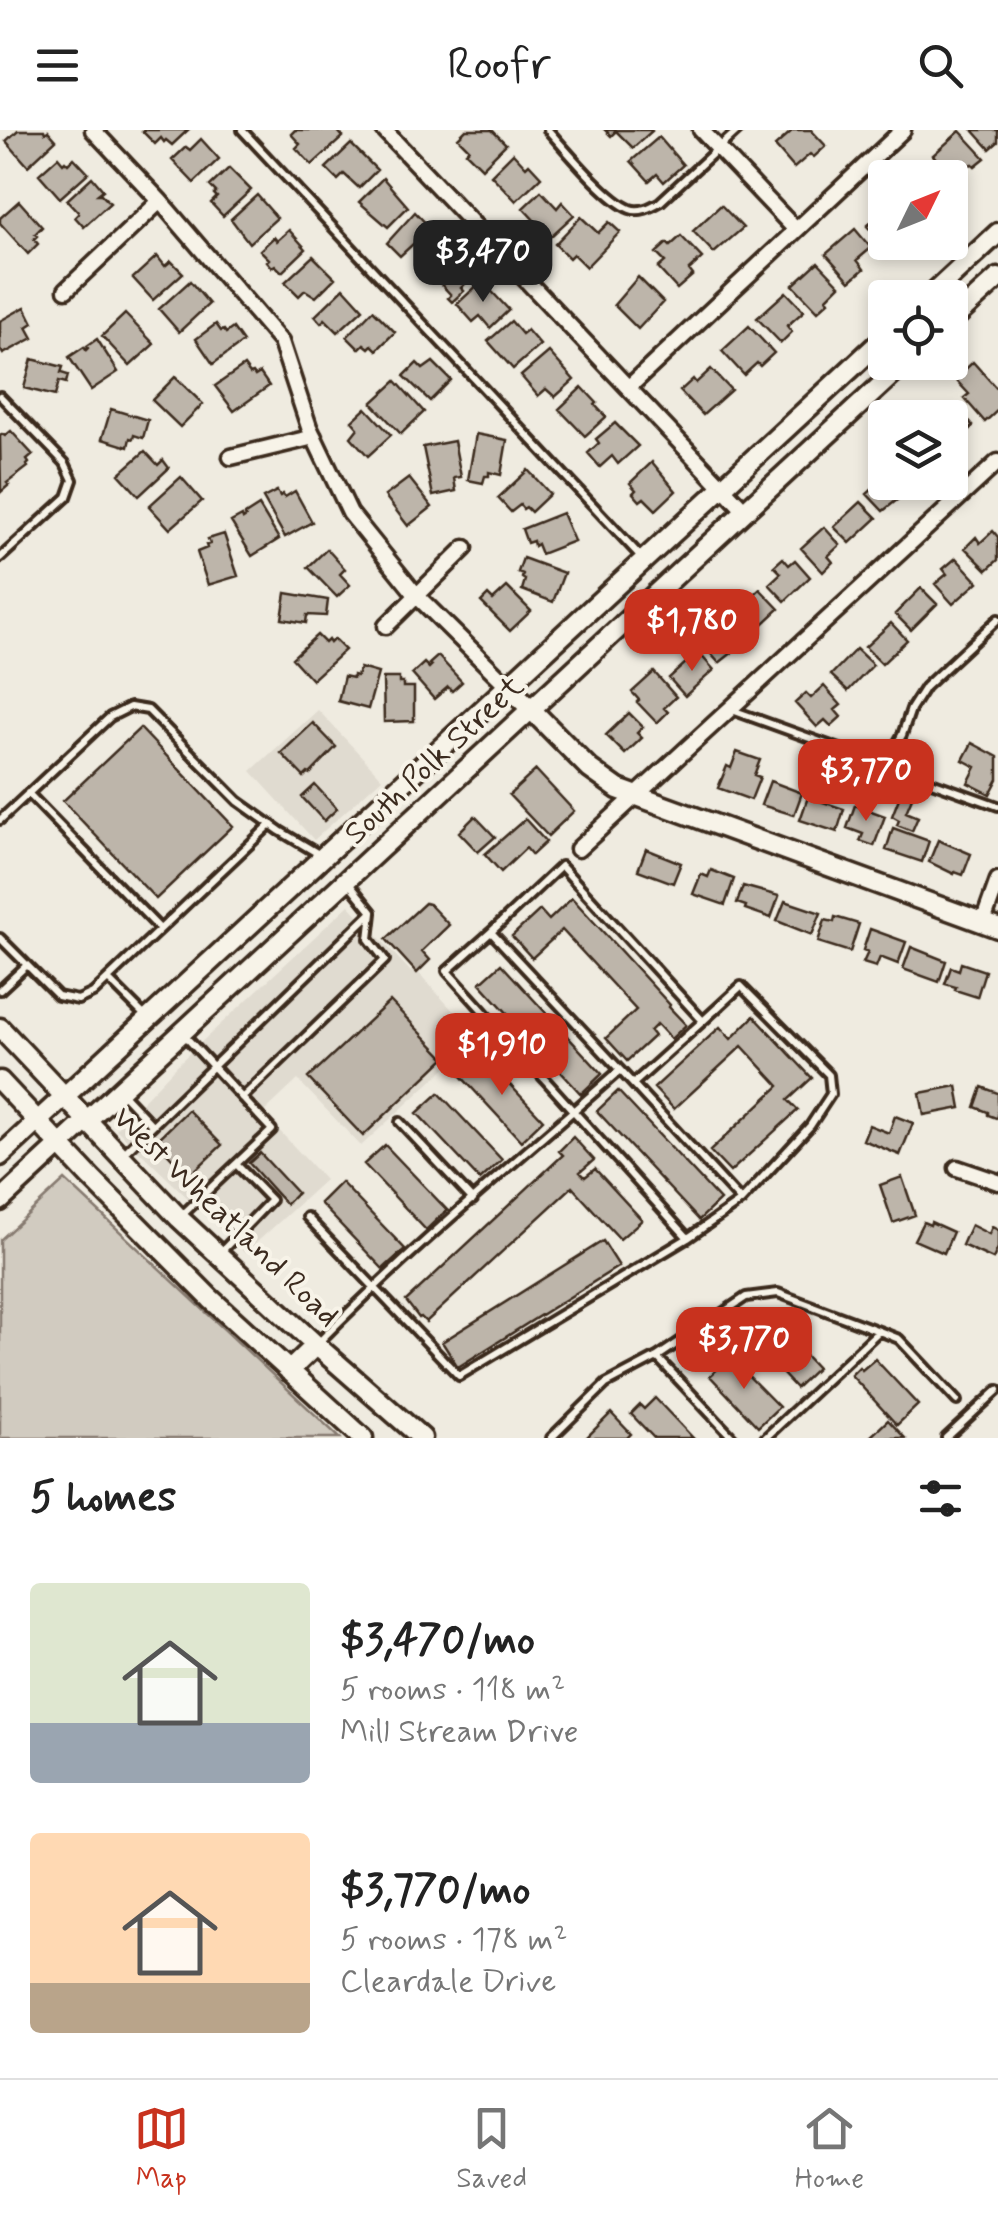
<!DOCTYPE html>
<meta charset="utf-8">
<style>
:root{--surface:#fff;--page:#f6f6f6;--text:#222;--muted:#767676;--line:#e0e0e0;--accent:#c8321e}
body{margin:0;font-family:Mynerve,sans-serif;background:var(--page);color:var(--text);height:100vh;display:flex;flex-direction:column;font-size:38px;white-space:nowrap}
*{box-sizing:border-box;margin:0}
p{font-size:32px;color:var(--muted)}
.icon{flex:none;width:55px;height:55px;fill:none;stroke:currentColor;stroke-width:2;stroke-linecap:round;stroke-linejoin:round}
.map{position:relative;height:1308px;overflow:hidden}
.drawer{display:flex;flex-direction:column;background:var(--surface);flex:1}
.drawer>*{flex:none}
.needle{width:65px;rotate:47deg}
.buttons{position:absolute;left:868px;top:30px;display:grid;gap:20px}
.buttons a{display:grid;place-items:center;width:100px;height:100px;border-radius:10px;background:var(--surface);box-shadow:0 5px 15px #0003;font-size:50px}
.price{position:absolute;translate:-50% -85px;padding:0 22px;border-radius:20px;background:var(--accent);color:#fff;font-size:32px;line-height:65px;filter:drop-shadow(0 2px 5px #0008)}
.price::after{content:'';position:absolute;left:50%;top:60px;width:30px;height:22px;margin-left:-15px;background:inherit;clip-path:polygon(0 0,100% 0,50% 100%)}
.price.on{background:#222;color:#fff}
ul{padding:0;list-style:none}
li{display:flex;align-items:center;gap:30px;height:250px;padding:0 30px}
li span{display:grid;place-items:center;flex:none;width:280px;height:200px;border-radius:10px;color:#555}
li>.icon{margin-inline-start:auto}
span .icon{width:120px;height:120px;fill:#fffc;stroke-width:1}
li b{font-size:42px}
h2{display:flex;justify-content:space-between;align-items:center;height:120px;padding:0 30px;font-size:42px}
header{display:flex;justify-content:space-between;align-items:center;height:130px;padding:0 30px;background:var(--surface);font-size:45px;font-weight:600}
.menu{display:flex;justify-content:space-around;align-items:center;height:140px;border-top:2px solid var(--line);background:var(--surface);font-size:28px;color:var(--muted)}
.menu a{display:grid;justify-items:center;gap:5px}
.menu .on{color:var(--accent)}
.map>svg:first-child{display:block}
.built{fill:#e0dbd0}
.green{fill:#d1cbc0;stroke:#867a6f;stroke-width:2.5}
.building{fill:#bdb5aa;stroke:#3b2a1e;stroke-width:2.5}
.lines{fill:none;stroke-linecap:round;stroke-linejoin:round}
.lane-casing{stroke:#3b2a1e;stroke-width:14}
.street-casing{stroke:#3b2a1e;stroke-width:21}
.secondary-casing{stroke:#3b2a1e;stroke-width:25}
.lane{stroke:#f7f3e8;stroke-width:6}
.street{stroke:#f7f3e8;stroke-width:14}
.secondary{stroke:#f7f3e8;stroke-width:18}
.labels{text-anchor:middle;stroke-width:8;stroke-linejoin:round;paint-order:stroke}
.street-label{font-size:32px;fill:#3b2a1e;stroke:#f7f3e8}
</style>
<header><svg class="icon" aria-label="menu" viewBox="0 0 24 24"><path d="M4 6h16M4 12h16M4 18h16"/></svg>Roofr<svg class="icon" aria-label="search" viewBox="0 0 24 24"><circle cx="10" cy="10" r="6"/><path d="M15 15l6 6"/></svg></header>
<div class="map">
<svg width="998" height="1308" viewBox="0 0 998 1308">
<rect width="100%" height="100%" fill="#efebe0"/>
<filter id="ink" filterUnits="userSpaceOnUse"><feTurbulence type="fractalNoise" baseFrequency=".01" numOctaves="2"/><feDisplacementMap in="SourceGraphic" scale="20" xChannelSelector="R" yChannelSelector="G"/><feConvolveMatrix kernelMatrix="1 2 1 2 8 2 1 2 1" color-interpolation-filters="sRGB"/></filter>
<g filter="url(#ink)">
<!-- built -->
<path class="built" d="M318,580l64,68 -68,62 -63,-69z
M349,775l62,67 4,-3 63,69 -117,108 -63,-66 -35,33 62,67 -80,73 -129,-124 65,-68z"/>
<!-- green -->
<path class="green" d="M65,1050l275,258h-340v-198z"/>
<!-- building -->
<path class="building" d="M18,0h26l1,3 3,-2 8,9 -28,26 -22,-25z
M143,0h45l-16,15 -6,-5 -2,2 -3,-4 -6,6 -13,-13z
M295,0h42l6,7 -31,28 -16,-17 4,-4 -9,-10z
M466,0h26l14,14 -24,24 -16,-16 3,-3 -11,-11z
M605,0h46l1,1 -19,17 -17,-17 -5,5z
M793,0h18l15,16 -12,11 -4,-3 -16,14 -19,-22z
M973,0h25v12l-8,7z
M960,1l25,27 -10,8 -2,-2 -4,1 -15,14 -21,-24z
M659,7l24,28 -19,17 -7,-8 -8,7 -18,-20z
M201,9l18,20 -25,24 -22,-23 14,-13 4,3z
M351,14l26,26 -18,18 -15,-14 -6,6 -12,-12z
M513,23l13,14 3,-3 12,13 -25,24 -25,-26z
M58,27l5,6 2,-2 3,3 6,-6 14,15 -28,25 -21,-24z
M229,38l22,22 -28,26 -12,-13 6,-6 -3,-3 2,-2 -6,-6z
M92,47l11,13 -5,4h3l9,9 -26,24 -9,-10 4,-4 -12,-13z
M383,48l25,29 -20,20 -29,-25z
M541,61l16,17 5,-6 12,13 -24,22 -27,-29z
M257,65l20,23 -28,25 -18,-24z
M885,70v42h9l-6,7 -21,-23 13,-12 -5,-5z
M19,71l23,26 -7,7 2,2 -3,3 4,5 -10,10 -28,-31v-5z
M721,75l22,23 -29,25 -21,-22z
M415,82l22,23 -17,17 -7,-8 -13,12 -13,-13z
M581,87l17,16 11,-11 11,10 -34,35 -13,-13 -4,4 -14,-14z
M855,99l16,19 -14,12 7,9 -14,12 -24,-27z
M289,100l17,19 -24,23 -7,-7 -3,2 -5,-6 2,-2 -9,-9 14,-13 3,4z
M681,106l21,22 -13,12 4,5 -16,14 -19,-21 7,-6 -9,-9 11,-10 3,3z
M449,117l23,30 -11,11 3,3 -12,11 -4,-4 3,-3 -25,-27z
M157,126l8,10 6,-5 12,12 -30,27 -20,-22z
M313,126l22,22 -19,19 -11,-7 -6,6 -14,-14z
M818,132l22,23 -13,13 2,3 -11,10 -25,-26z
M638,147l25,25 -25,27 -24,-24z
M190,151l19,23 -30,28 -20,-23z
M482,151l27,29 -19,18 -10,-12 -7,6 -16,-18z
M344,158l19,21 -25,23 -13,-13 -4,4 -6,-7z
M786,162l18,19 -17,15 5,6 -11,11 -24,-25z
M25,177l8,16 -6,4 6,11 -30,16 -3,-5v-28z
M373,180l22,22 -18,18 -5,-5 -3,3 -5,-4 -5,5 -12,-12z
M125,184l29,30 -24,22 -28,-30z
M511,191l11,13 5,-4 13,15 -27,24 -25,-28z
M216,194l5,7 3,-1 2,3 7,-5 10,14 -30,22 -17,-25z
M749,196l25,27 -14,13 -3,-3 -13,12 -22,-24z
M97,209l21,33 -27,18 -22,-33 15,-10 2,3 2,-2 -1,-2z
M549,222l25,28 -19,17 -9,-8 -8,7 -17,-20z
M32,229l31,8 -2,6 7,2 -2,8 -7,-2 -4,15 -31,-8z
M433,232l18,18 -21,21 -26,-25 13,-13 6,6z
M973,232l25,28v20l-13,12 -21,-24 5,-4 -14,-15z
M244,236l6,8 3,-1 2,3 5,-3 9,13 -35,25 -19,-25z
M711,239l20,21 -28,25 -23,-24 13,-12 3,4z
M175,247l28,27 -23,23 -28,-27z
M396,251l28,31 -23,22 -29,-31z
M582,257l15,16 -2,2 11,12 -21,19 -26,-27z
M366,278l25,27 -23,21 -17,-19 7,-9 -6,-7z
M111,279l37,11 -5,18 -9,-3 -1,4 -3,-1 -2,9 -26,-8z
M958,279l15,17 -23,22 -1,-30z
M615,293l23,23 -20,18 -6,-8 -12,11 -12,-14 11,-10 -3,-4z
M11,301l22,24 -6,5 2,3 -2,2 1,2 -21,16 2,2 -8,7 -1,-56 2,-2 3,2z
M476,304l31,6 -6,35 -12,-3v4h-4l-2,7 -15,-3z
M454,311l7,36 -7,1 2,13 -23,5 -10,-49z
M145,321l13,14 5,-5 6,8 -30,28 -20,-22z
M652,332l24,29 -20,19 -12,-12 -4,3 -7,-8 3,-3 -6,-7z
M528,340l22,24 -19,18 -5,-5 -3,2 -3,-4 -9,7 -13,-14z
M181,347l21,24 -32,28 -21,-23z
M409,348l23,29 -24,19 -23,-30z
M885,348v4h20l6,7 -28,22 -16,-17z
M277,361l3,5 3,-2 2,3 10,-6 17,31 -27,15 -22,-39z
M861,372l16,16 -27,25 -16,-16z
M259,376l20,33 -27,17 -21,-34 11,-6 1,3 3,-2 -1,-2z
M562,383l12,28 -33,13 -4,-10 -3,2 -1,-5 -6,2 -5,-14z
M824,397l16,18 -12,11 5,6 -10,10 -22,-24z
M993,401l5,6v23l-11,10 -22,-22 11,-11 4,6z
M224,404l14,42 -30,9 -11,-33 10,-4 -1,-3 4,-1 -2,-5z
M327,419l18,20 -5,5 10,11 -13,12 -29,-30z
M523,428l41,15 -11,29 -31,-12 3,-10 -3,-2 1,-4 -5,-2z
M783,428l6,7 6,-5 15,17 -25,24 -16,-17 12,-11 -7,-7z
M956,428l22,24 -25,22 -18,-20 12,-10 -4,-5z
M507,457l24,24 -21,20 -29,-29 7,-7 5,5z
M921,458l16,16 -26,26 -16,-16z
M760,459l19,20 -28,26 -18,-21z
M286,463l42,7 -2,16 -19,-1 -1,8 -24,-4z
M729,491l18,20 -28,22 -16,-18z
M891,493l16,17 -25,24 -17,-17z
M317,505l8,8 3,-3 2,3 4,-4 11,11 -33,30 -20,-22z
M856,519l17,16 -25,26 -17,-16z
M698,522l16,18 -29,26 -16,-18z
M438,526l24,26 -10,9 -4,-4 -14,12 -22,-25 12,-11 5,5 2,-2 -2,-2z
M360,538l18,5 -10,36 -30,-8 6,-25 9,2v-3l4,1z
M654,542l22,25 -12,11 4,4 -11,11 -20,-21 2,-2 -7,-8z
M383,548h16v5h4v4h11v34l-30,1z
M824,556l17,19 -6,5 6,7 -10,9 -6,-6 -8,7 -22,-24 11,-10 5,5z
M629,583l14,14 -6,6 5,5 -17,16 -19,-19z
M313,593l23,24 -26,27 -2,-1 -4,4 -23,-24z
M140,598l93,98 -77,73 -93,-98z
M972,613l26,14v22l-8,15 -22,-11 8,-16 -13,-7z
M737,622l23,8 -6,15 6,2 -9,23 -33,-12 9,-22 4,2z
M536,640l38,41 -26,25 -39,-41z
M770,651l32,12 -8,22 -33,-10z
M315,655l22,24 -13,12 -22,-24z
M901,663l11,5 -6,14 12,5 -6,14 -15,-6 2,-5 -7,-4z
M808,667l36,12 -7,23 -37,-12z
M855,675l30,11 -11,30 -14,-5 3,-7 -16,-6z
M475,686l20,21 -17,15 -19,-20z
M525,689l21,23 -14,13 -6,-7 -25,24 -16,-18z
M893,698l36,13 -7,21 -36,-12z
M938,710l33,14 -8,21 -8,-3 -1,2 -25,-12z
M646,719l35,14 -8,20 -35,-13z
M711,740l23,9 -9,26 -32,-11 8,-20 7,3z
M743,756l36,10 -8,22 -26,-9 1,-3 -9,-3z
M572,768l98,107 -1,2 17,18 -15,14 -14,-15 -7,7 4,5 -27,25 -21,-23 30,-28 -74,-80 -30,28 -20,-22 28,-26 9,10z
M785,771l36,12 -9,22 -35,-14z
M425,773l4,1 20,21 -27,26 8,9 -13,13 -31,-34z
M835,787l24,7 -9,28 -32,-10 7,-22 9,2z
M870,799l36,13 -8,22 -18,-7 -4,10 -13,-4 5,-11 -5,-2z
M911,817l35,14 -7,21 -36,-13z
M961,833l24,8 -8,26 -22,-7 1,-3 -11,-3 6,-17 8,3z
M501,834l101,110 -21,20 -101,-111z
M390,871l55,57 -82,78 -55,-58z
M754,886l58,62 -24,22 10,10 -68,62 -20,-21 69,-65 -37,-40 -68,63 -20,-21 66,-61 11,12z
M482,925l61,65 -22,21 -61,-66z
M957,956l4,22 -37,7 -4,-22z
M982,957l16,6v24l-2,1 -8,-3v-3l-13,-5z
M618,961l102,109 -21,20 -102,-109z
M439,963l63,67 -22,20 -63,-67z
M188,980l34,35 -33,31 -33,-35z
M895,986l18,7 -13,32 -37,-15 6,-15 20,8z
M573,1007l21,23 -14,12 5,5 10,-8 47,51 -22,19 -48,-52 -146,135 -5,-5 -2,1 -13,-17 157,-146 -4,-4z
M385,1015l62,65 -21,20 -62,-66z
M260,1023l37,40 -11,11 -37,-41z
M902,1047l13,38 -22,8 -13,-38z
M341,1052l64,67 -22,20 -63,-66z
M923,1092l7,3 1,-3 22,10 -9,21 -30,-13z
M971,1095l18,9 3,-7 6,3v18l-5,11 -31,-14z
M603,1111l16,25 -161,101 -16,-25z
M770,1188l47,50 -21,20 -47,-50z
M722,1205l9,10 -20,19 -10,-10z
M730,1227l49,50 -21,20 -48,-51z
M875,1229l43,46 -21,20 -46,-50 8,-8 3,3z
M655,1268l38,40h-39l-23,-24 9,-9 4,4z
M611,1283l20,21 -4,4h-41z
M888,1290l17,18h-36z"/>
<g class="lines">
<defs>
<path id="lane" d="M242,0l401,429
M548,0c18,20 59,70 82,79 10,4 21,-2 30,-7l78,-72
M0,266l65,67 8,17 -6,17 -67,61
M732,580l266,96
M885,635l17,-30 9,-26 14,-22 73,-68
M28,663l132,136
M0,690l110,-103 20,-10 18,3 90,91 42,30 42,25
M491,802l70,-66 142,155 38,-35 88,89 2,19 -21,32 -69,75
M0,808l58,58 20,4 15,-7 178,-169
M108,849l38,38
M0,860l27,-25
M633,954l70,-63
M120,961l32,34
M242,968l143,-138 -16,-21 3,-26
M400,992l73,78
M123,1024l249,-242 -25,-31
M202,1066l38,37
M180,1087l92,-87 -89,-96
M307,1087l152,159 229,-138
M219,1124l52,-54 -35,-36
M879,1201l20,8 58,62
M317,1214c95,-97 201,-184 303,-274l121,131 -53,37 -241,-267 44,-39 129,138
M657,1227l89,-60 32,-4 101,38 -114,107
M551,1308l55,-54 51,-27 76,81
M946,1308l52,-48"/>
<path id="street" d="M93,0l67,71 121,141 28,85 41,86 67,83 91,90
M384,0l361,381
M701,0l95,100
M66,160l94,-89
M629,257l274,-257
M231,327l83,-20
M386,496l79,-78
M578,719l420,-387
M983,792l15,-42
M957,1038l41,14"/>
<path id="secondary" d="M928,168l70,-65
M950,192l48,-44
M508,556l82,83 28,20 380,139
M0,898l179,190 137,127 106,93
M0,951l91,97 120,121 152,139
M0,1026l885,-819
M0,1071l906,-839
M289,1241l27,-26"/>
</defs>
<!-- lane casing -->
<use href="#lane" class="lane-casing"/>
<!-- street casing -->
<use href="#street" class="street-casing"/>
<!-- secondary casing -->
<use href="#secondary" class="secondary-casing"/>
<!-- lane -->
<use href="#lane" class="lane"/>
<!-- street -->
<use href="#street" class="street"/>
<!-- secondary -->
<use href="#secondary" class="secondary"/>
</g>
</g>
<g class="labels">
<!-- street labels -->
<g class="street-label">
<text transform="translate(433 629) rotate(-43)" y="11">South Polk Street</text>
<text transform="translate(227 1086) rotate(44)" y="11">West Wheatland Road</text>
</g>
</g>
</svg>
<div class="buttons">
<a><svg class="needle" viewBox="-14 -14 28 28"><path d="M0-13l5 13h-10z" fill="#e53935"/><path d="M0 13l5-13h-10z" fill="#767676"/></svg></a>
<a><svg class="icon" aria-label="locate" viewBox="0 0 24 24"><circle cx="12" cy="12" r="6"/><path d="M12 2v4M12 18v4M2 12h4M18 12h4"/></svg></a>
<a><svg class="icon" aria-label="layers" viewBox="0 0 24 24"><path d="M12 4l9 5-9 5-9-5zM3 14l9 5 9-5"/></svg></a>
</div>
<b class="price on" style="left:483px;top:175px">$3,470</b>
<b class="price" style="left:692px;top:544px">$1,780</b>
<b class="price" style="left:866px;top:694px">$3,770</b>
<b class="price" style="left:502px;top:968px">$1,910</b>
<b class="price" style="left:744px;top:1262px">$3,770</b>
</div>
<section class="drawer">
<h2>5 homes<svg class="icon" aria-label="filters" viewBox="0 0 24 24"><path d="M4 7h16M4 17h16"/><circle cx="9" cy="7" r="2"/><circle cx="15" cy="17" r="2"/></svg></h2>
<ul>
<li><span style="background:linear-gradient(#dfe7d0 70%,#9aa5b1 0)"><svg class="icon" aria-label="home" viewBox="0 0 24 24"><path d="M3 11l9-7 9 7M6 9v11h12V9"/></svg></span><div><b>$3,470/mo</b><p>5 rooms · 118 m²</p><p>Mill Stream Drive</p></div></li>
<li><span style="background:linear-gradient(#ffd9b3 75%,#b9a48a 0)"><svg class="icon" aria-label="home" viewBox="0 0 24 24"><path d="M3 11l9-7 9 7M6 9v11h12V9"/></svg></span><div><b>$3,770/mo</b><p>5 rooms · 178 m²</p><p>Cleardale Drive</p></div></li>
</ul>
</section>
<nav class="menu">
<a class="on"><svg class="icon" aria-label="map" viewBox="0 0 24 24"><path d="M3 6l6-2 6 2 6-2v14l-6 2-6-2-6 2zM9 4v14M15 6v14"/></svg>Map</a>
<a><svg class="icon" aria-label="saved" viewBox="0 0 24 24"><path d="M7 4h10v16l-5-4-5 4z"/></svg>Saved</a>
<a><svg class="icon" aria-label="home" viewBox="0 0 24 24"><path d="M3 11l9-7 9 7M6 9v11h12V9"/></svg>Home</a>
</nav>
